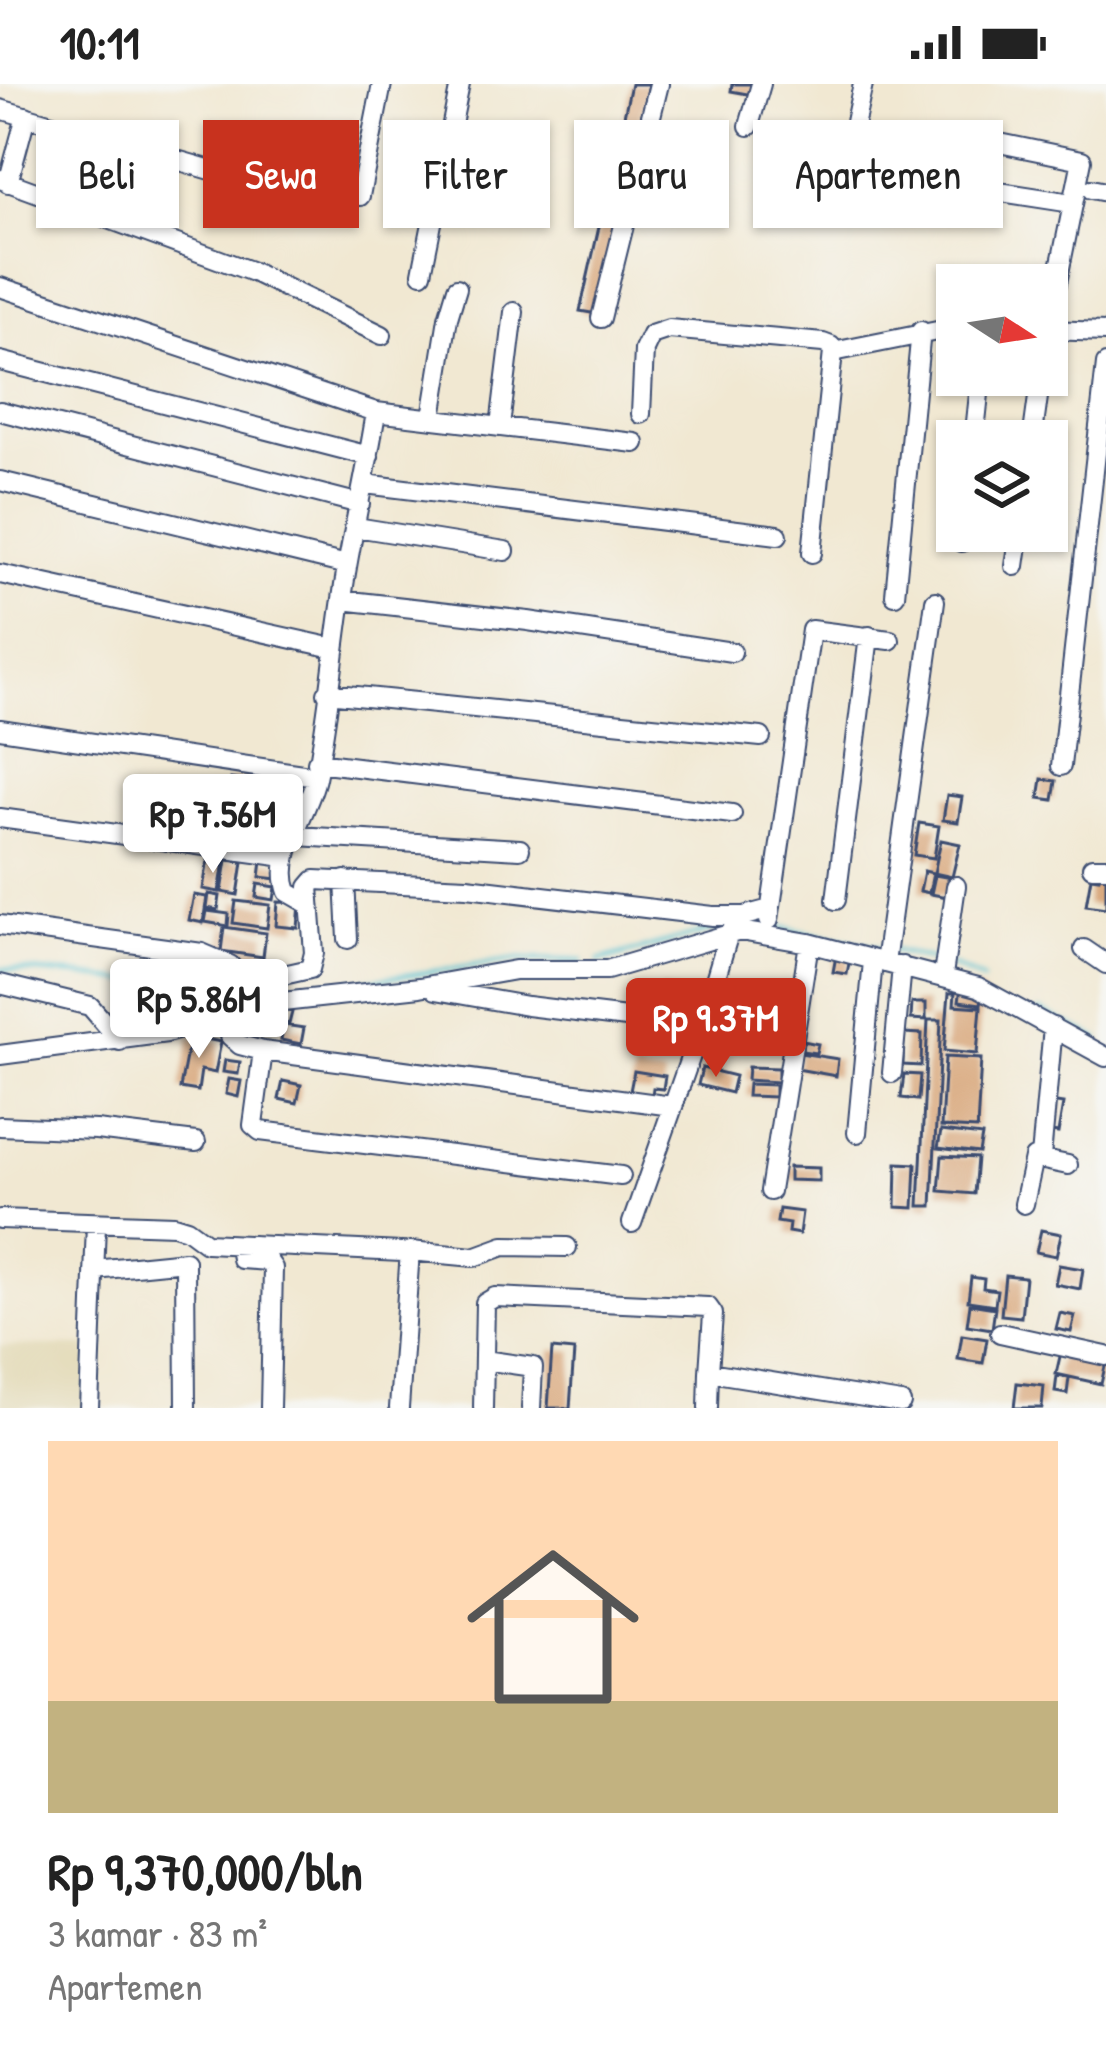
<!DOCTYPE html>
<html lang="id">
<meta charset="utf-8">
<style>
:root{--surface:#fff;--page:#f2f2f2;--text:#222;--muted:#767676;--accent:#c8321e}
body{margin:0;font-family:"Patrick Hand",sans-serif;background:var(--page);color:var(--text);height:100vh;display:flex;flex-direction:column;font-size:45px;white-space:nowrap}
*{box-sizing:border-box;margin:0}
p{font-size:39px;color:var(--muted)}
.icon{flex:none;width:66px;height:66px;fill:none;stroke:currentColor;stroke-width:2;stroke-linecap:round;stroke-linejoin:round}
.map{position:relative;height:1324px;overflow:hidden}
.drawer{display:flex;flex-direction:column;background:var(--surface);flex:1}
.drawer>*{flex:none}
.hud{position:absolute;left:36px;top:36px;width:1035px;height:108px;display:flex;gap:24px}
.needle{width:78px;rotate:102deg}
.tools{position:absolute;left:936px;top:180px;display:grid;gap:24px}
.tools a{display:grid;place-items:center;width:132px;height:132px;border-radius:0px;background:var(--surface);box-shadow:0 3px 9px #0004;font-size:60px}
.price{position:absolute;translate:-50% -102px;padding:0 27px;border-radius:12px;background:#fff;color:#222;font-size:39px;line-height:78px;filter:drop-shadow(0 3px 6px #0008)}
.price::after{content:'';position:absolute;left:50%;top:72px;width:36px;height:27px;margin-left:-18px;background:inherit;clip-path:polygon(0 0,100% 0,50% 100%)}
.price.current{background:var(--accent);color:#fff}
ul{padding:0;list-style:none}
li{display:grid;align-content:center;gap:24px;height:636px;padding:0 48px}
li span{display:grid;place-items:center;height:372px;border-radius:0px;color:#555}
li>.icon{margin-inline-start:auto}
span .icon{width:216px;height:216px;fill:#fffc;stroke-width:1}
li b{font-size:51px}
.pill{padding:0 42px;border-radius:0px;background:var(--surface);box-shadow:0 3px 9px #0004;font-size:42px;line-height:108px}
.pill.current{background:var(--accent);color:#fff}
.status{display:flex;justify-content:space-between;align-items:center;height:84px;padding:0 60px;background:var(--surface);direction:ltr}
.status svg{height:33px;fill:currentColor}
.map>svg:first-child{display:block}
.built{fill:#e4dbba}
.lines{fill:none;stroke-linecap:round;stroke-linejoin:round}
.stream{stroke:#58c3d1;stroke-width:4.5}
.building{fill:#d9a97e}
.street-casing{stroke:#3b4b6f;stroke-width:22}
.street{stroke:#fff;stroke-width:18}
</style>
<div class="status"><b>10:11</b><svg viewBox="0 0 49 12"><path d="M0 12V9h3v3zM5 12V6h3v6zM10 12V3h3v9zM15 12V0h3v12zM26 1h20v11H26zM47 4h2v5h-2z"/></svg></div>
<div class="map">
<svg width="1106" height="1324" viewBox="0 0 1106 1324">
<rect width="100%" height="100%" fill="#f6f6f2"/>
<filter id="ink" filterUnits="userSpaceOnUse"><feTurbulence type="fractalNoise" baseFrequency=".00833" numOctaves="2"/><feDisplacementMap in="SourceGraphic" scale="24" xChannelSelector="R" yChannelSelector="G"/><feConvolveMatrix kernelMatrix="1 2 1 2 8 2 1 2 1" color-interpolation-filters="sRGB"/></filter>
<filter id="wash" filterUnits="userSpaceOnUse"><feTurbulence type="fractalNoise" baseFrequency=".004" numOctaves="4" result="noise"/><feDisplacementMap in="SourceGraphic" scale="48" xChannelSelector="R" yChannelSelector="G"/><feGaussianBlur stdDeviation="2.7" result="paint"/><feColorMatrix in="noise" values="0 0 0 0 0 0 0 0 0 0 0 0 0 0 0 0 0 1.4 0 .05"/><feComposite in="paint" operator="in"/></filter>
<g filter="url(#wash)">
<rect width="100%" height="100%" fill="#f1e8d2"/>
<!-- built -->
<path class="built" d="M0,1262h86l11,62h-97z"/>
<g class="lines">
<!-- stream -->
<path class="stream" d="M774,842l106,22
M892,866l47,12
M599,877l128,-35
M950,881l33,15
M0,885l78,6 149,20
M272,910l248,-35 62,2
M1040,927l58,28"/>
</g>
<g id="blocks">
<!-- building -->
<path class="building" d="M631,0h18l-10,44 -17,-3z
M732,0h23l-2,11 -22,-4z
M621,43l17,4 -13,56 -16,-3z
M672,88l27,6 -3,16 -28,-6z
M608,103l17,3 -28,124 -17,-3z
M231,695l21,2 -3,26 -20,-2z
M1042,695l14,2 -3,19 -14,-2z
M947,711l15,2 -4,25 -15,-2z
M189,739l25,4 -2,14 -25,-4z
M919,739l20,3 -5,32 -20,-3z
M219,742l27,4 -2,14 -27,-3z
M941,756l19,4 -8,33 -18,-4z
M208,776l16,3 -5,29 -16,-3z
M227,776l16,2 -5,33 -16,-3z
M262,777l18,2 -2,16 -18,-2z
M924,787l9,2 -4,20 -9,-2z
M1100,790l6,1v33l-20,-3 5,-28 8,1z
M935,791l16,3 -4,19 -16,-3z
M258,800l18,3 -2,13 -18,-3z
M209,810l11,2 -2,14 -11,-2z
M194,811l13,2 -4,26 -14,-3z
M236,817l34,4 -3,23 -34,-5z
M278,818l22,1 -2,25 -22,-2z
M207,827l22,3 -1,12 -23,-4z
M224,843l42,6 -3,24 -42,-6z
M836,872l14,2 -3,16 -14,-2z
M961,903l22,4 -2,13 -22,-3z
M661,904l23,5 -5,27 -21,-5z
M949,909h6l-1,12 27,2 -4,47 -33,-3z
M912,919h14v17l-15,-1z
M275,924l17,4 -3,12 -17,-4z
M713,935l44,11 -4,18 -45,-12z
M928,936h13l-9,186h-13z
M284,941l20,3 -3,16 -20,-4z
M904,949l18,1 -1,32 -18,-1z
M190,952l31,6 -6,31 -14,-3 -3,21 -18,-3z
M803,957l15,3 -2,9 -14,-2z
M800,969l38,6 -2,17 -39,-7z
M945,973l36,2 -4,70 -36,-2z
M225,976l15,2 -2,12 -15,-2z
M748,983l30,1v14l-31,-2z
M702,984l33,8 -4,17 -33,-8z
M634,987l31,5 -2,13 -10,-1 -1,7 -22,-4z
M904,990l16,1 -2,25 -17,-2z
M229,995l12,2 -3,16 -12,-3z
M283,997l18,4 -4,18 -18,-4z
M748,1000l27,1v12l-28,-1z
M1050,1018l13,2 -5,29 -14,-2z
M941,1047l41,5 -3,17 -41,-5z
M942,1072l35,2 -3,36 -35,-3z
M897,1079l19,1 -2,44 -18,-1z
M789,1083l30,1v13l-30,-1z
M779,1125l23,3 -3,22 -11,-2 1,-8 -12,-2z
M1041,1146l20,4 -5,22 -20,-4z
M1059,1181l24,4 -3,20 -25,-5z
M1005,1191l20,2 -4,40 -20,-2z
M971,1193l13,2 -1,9 14,2 -2,15 -27,-4z
M970,1220l25,4 -3,21 -25,-4z
M1060,1229l15,3 -4,16 -15,-3z
M962,1251l25,4 -4,24 -25,-4z
M552,1265l22,2 -4,57h-22z
M1061,1268l45,10 -5,22 -45,-10z
M1057,1292l12,2 -2,16 -12,-2z
M1017,1299l27,3 -2,22h-28z"/>
</g>
</g>
<g filter="url(#ink)">
<use href="#blocks" fill-opacity="0" stroke="#3b4b6f" stroke-width="3"/>
<g class="lines">
<defs>
<path id="street" d="M0,25l270,78
M749,42l12,-42
M970,53l112,23 -35,172
M0,95l253,93 129,63
M915,95l157,24
M8,99l18,-67
M1091,105l15,3
M360,112l22,-112
M836,128l27,-128
M422,189l38,-189
M0,203l376,125 259,31
M601,234l58,-234
M1047,246l59,2
M833,268l124,-25
M0,277l369,95
M0,327l360,93
M641,330l3,-64 7,-15 18,-6 154,14 8,3 2,6
M432,333l16,-99 9,-30
M500,342l14,-114
M974,357l7,-66
M1032,357l9,-66
M0,397l347,84
M365,400l413,51
M356,443l149,24
M962,458l1,-11
M812,469l21,-201
M1015,482l5,-35
M0,490l334,74
M895,511l26,-264
M342,516l186,21 204,31
M327,609l434,44
M0,645l316,47
M317,678l415,52
M1061,682l45,-402
M0,734l285,39
M297,752l223,13
M1092,783h14
M345,796l3,59
M836,816l33,-264
M309,820l-21,-12c-14,-37 20,-78 28,-114 14,-69 19,-142 31,-211 9,-52 21,-103 29,-155
M769,836l42,-290 79,10
M0,841l202,28 28,12 13,19
M1084,865l22,15
M885,879l50,-362
M943,891l13,-89
M0,900l90,22 30,35
M436,906l91,16 174,21
M263,967l-10,74 7,6 361,45
M0,971l167,-22 97,-29 156,-17 95,-17h92l133,-39 69,12 169,44 128,70
M892,989l10,-107
M672,1022l-409,-55 -23,-6 -10,-9 1,-41 12,-11 67,-15 4,-16 -5,-66 6,-7 152,7 246,29h31l26,-7
M0,1042l96,4 100,12
M857,1049l16,-172
M1041,1073l12,-130
M770,1107l39,-248
M1024,1120l10,-46 34,7
M0,1135l174,6 13,4 19,14 196,9
M632,1139l69,-196 28,-94
M239,1161l2,14 27,2 5,7 -3,140
M95,1186l90,-9 1,147
M1000,1249l106,23
M484,1276l49,7 -2,41
M89,1324l7,-184
M399,1324l11,-157 64,6 30,-11 63,1
M483,1324l2,-105 10,-6 213,10 5,7 -4,58 192,31
M708,1324l1,-36"/>
</defs>
<!-- street casing -->
<use href="#street" class="street-casing"/>
<!-- street -->
<use href="#street" class="street"/>
</g>
</g>
</svg>
<div class="tools">
<a><svg class="needle" viewBox="-14 -14 28 28"><path d="M0-13l5 13h-10z" fill="#e53935"/><path d="M0 13l5-13h-10z" fill="#767676"/></svg></a>
<a><svg class="icon" aria-label="layers" viewBox="0 0 24 24"><path d="M12 4l9 5-9 5-9-5zM3 14l9 5 9-5"/></svg></a>
</div>
<b class="price" style="left:213px;top:792px">Rp 7.56M</b>
<b class="price" style="left:199px;top:977px">Rp 5.86M</b>
<b class="price current" style="left:716px;top:996px">Rp 9.37M</b>
<div class="hud">
<a class="pill">Beli</a>
<a class="pill current">Sewa</a>
<a class="pill">Filter</a>
<a class="pill">Baru</a>
<a class="pill">Apartemen</a>
</div>
</div>
<section class="drawer">
<ul>
<li><span style="background:linear-gradient(#ffd9b3 70%,#c2b280 0)"><svg class="icon" aria-label="home" viewBox="0 0 24 24"><path d="M3 11l9-7 9 7M6 9v11h12V9"/></svg></span><div><b>Rp 9,370,000/bln</b><p>3 kamar · 83 m²</p><p>Apartemen</p></div></li>
</ul>
</section>
